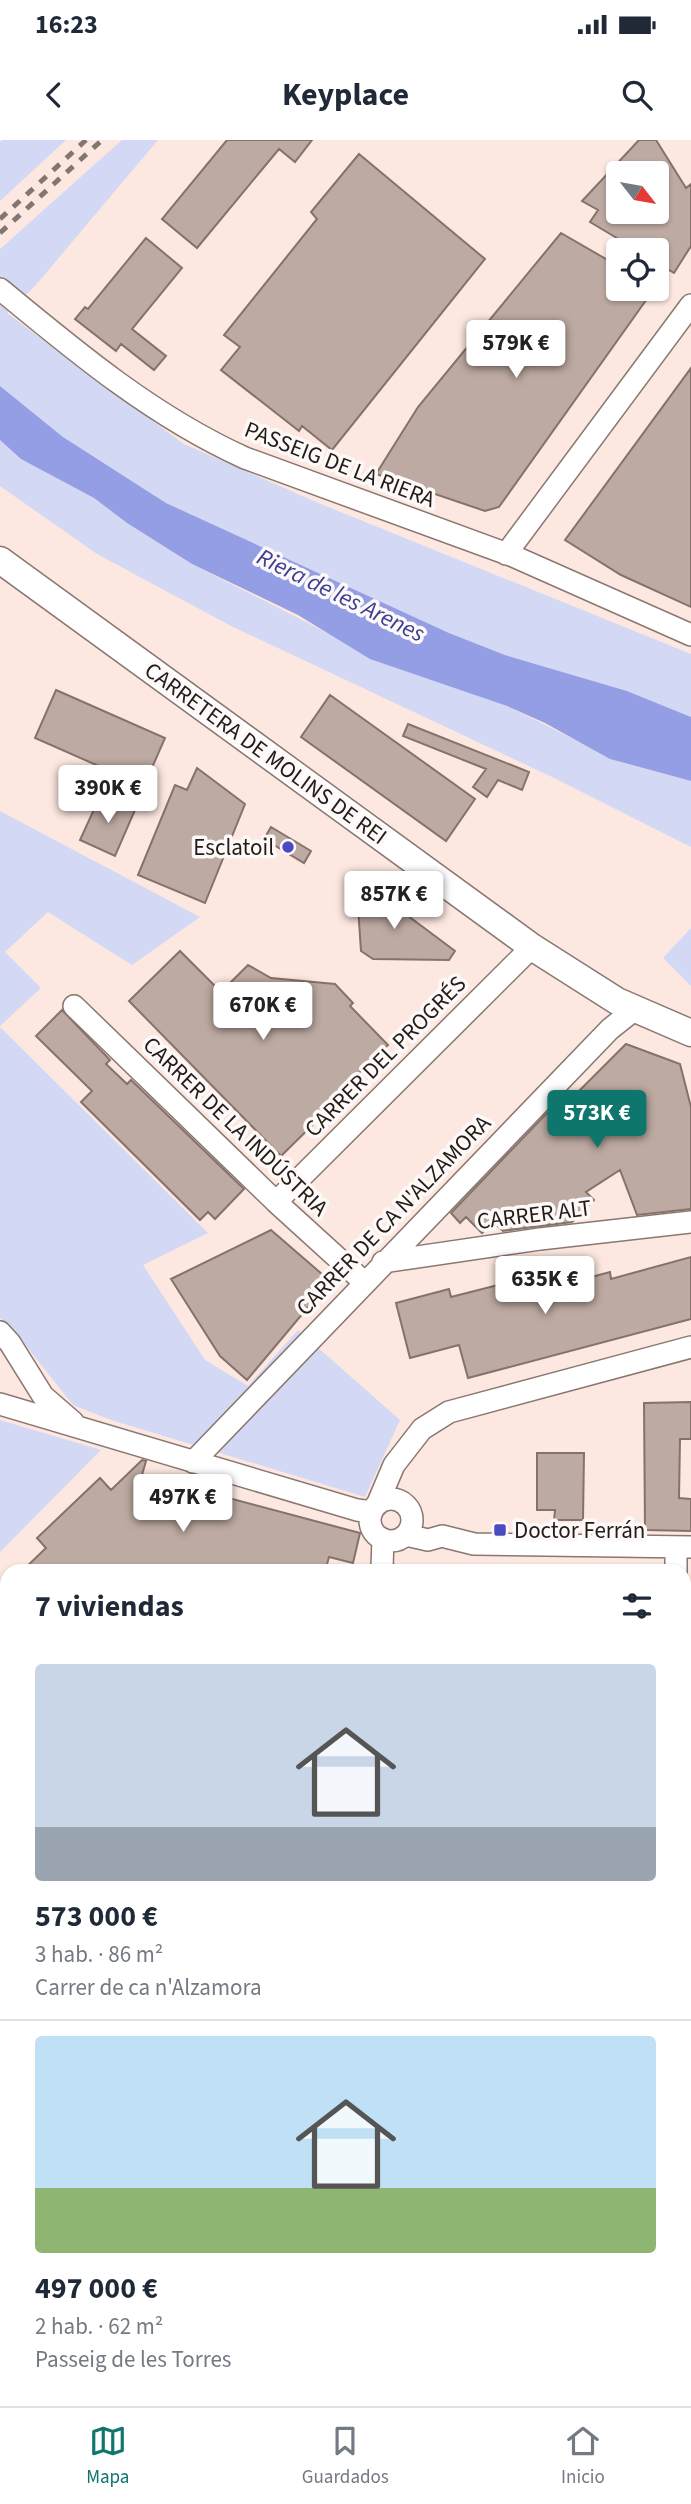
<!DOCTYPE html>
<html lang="es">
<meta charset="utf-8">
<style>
:root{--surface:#fff;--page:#f2f2f3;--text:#1f2937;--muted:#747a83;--line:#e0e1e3;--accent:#0f766e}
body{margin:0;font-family:"Source Sans 3",sans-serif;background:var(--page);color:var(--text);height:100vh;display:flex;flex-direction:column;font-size:26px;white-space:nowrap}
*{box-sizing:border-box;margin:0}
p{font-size:23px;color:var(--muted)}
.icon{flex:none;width:38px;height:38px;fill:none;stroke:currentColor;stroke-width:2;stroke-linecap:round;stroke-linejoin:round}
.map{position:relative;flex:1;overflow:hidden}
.panel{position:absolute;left:0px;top:1424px;width:691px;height:842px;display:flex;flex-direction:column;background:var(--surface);border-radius:21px 21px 0 0;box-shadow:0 2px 5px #0004}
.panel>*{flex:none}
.needle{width:46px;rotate:121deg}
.fabs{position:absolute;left:606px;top:21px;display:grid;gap:14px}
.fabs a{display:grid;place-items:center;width:63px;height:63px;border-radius:7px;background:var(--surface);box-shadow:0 2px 5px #0004;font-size:35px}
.price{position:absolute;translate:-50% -60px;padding:0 16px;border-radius:7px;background:#fff;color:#222;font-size:23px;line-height:46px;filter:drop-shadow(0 2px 4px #0008)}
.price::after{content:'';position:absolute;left:50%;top:42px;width:21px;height:16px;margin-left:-10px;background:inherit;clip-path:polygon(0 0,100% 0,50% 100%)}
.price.active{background:var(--accent);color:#fff}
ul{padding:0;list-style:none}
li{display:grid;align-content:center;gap:14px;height:371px;padding:0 35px}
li+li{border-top:2px solid var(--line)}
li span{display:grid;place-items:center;height:217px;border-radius:7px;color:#555}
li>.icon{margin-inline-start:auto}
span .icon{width:126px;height:126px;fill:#fffc;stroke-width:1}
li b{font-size:30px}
h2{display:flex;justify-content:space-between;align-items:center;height:84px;padding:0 35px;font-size:30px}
.status{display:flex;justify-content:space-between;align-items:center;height:49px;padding:0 35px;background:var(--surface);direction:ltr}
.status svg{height:19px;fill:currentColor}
header{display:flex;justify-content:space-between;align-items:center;height:91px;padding:0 35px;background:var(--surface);font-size:32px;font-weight:700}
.tabs{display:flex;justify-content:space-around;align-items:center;height:98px;border-top:2px solid var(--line);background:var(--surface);font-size:19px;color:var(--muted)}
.tabs a{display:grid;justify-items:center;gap:4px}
.tabs .active{color:var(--accent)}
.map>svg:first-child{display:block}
.green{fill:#d3d8f5}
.water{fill:#949ee5}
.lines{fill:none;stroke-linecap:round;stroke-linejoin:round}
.stream{stroke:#949ee5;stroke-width:5}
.building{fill:#bdaaa2;stroke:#84726b;stroke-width:2;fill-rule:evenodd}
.minor-casing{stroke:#897770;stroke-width:24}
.major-casing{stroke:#897770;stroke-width:29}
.minor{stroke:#fff;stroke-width:21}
.major{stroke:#fff;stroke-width:26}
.rail{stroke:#827670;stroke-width:5;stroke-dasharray:9 9;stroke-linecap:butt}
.poi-dot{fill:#4b4ac1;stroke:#fdf9f8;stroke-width:2.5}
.labels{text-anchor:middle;stroke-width:7;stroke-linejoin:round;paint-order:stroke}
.street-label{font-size:23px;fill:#221b18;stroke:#fdf9f8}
.poi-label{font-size:23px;fill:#221b18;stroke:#fdf9f8;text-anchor:end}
.water-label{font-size:24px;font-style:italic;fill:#3c3f92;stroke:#fdf9f8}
</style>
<div class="status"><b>16:23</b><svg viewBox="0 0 49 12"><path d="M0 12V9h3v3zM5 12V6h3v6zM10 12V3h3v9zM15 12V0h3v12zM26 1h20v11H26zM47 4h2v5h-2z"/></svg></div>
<header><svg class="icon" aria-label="back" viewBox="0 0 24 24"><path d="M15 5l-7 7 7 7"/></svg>Keyplace<svg class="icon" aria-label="search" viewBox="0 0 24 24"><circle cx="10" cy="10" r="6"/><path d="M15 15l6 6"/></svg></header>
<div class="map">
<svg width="691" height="2266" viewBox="0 0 691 2266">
<rect width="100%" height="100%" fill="#fce8e0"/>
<!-- green -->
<path class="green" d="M3,0h63l-66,61v-59z
M122,0h36l-123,146 -28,27 177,131 132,58 375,152v63l-64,-26 -122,-36 -56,-22 -283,-130 -103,-66 -63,-51v-137z
M0,300l22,19 72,39 33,25 65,41 200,102 115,40 113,56 71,19v66l-141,-71 -317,-149 -136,-73 -97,-68z
M0,671l200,106 -68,48 -84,-53 -43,40 36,36 -41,38z
M691,788v58l-28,-28z
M0,887l208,206 -65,32 62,95 43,26 50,-56 102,90 -35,77 -254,-77 -38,-15 -57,-72 -16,-15z
M0,1280l101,30 -101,102z
M691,1799v204l-7,2v-196z"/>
<!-- water -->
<path class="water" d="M0,246l63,51 103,66 283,130 56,22 122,36 64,26v64l-81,-22 -65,-36 -38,-17 -137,-47 -72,-44 -106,-51 -65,-41 -33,-25 -73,-39 -21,-19z"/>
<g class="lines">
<!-- stream -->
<path class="stream" d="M0,1554l7,-2"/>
</g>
<!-- building -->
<path class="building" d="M227,0h85l-17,22 -16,-13 -82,99 -35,-29z
M639,0h17l30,48 5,-4v62l-17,27 -18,-11v-12h-19l-47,-28 8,-12 -16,-9zM618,33h38v39h-38z
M359,14l126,105 -153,191 -30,-24 -3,5 -78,-61 19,-23 -16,-12 93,-116 -6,-7z
M561,93l57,33v23h36l-155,218 -14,4 -109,-37 42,-67z
M146,98l36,30 -50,61 34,27 -12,14 -33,-26 -5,7 -41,-32 10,-12 3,2z
M691,228v239l-70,-32 -56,-35z
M56,550l109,48 -21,48 -109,-48z
M330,555l145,104 -29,42 -145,-104z
M408,584l121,48 -7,18 -24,-10 -11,17 -14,-10 13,-18 -83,-33z
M197,628l48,36 -40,99 -67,-28 37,-90 12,5z
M101,654l34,16 -20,46 -35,-16z
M271,687l40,24 -7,12 -40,-24z
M356,737l99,74 -6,9 -76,-1 -12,-8z
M180,811l41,41 27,-27 23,13 64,6 18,19 -3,3 38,39 -59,57 3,4 -51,50 -152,-155z
M62,870l48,50 -4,4 21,20 4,-4 113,109 -29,30 -7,-7 -8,8 -119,-118 11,-11 -56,-55z
M626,904l54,20 11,43v102l-54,6 -17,-45 -34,22 8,8 -22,22 -69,9 -10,-9 -11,11 -16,-16 -6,6 -9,-10 96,-100 8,2z
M271,1090l59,51 -83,99 -27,-24 -49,-77z
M691,1117v62l-223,59 -9,-33 -49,13 -14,-55 53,-14 2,8 51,-13 2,8 52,-14 2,8 52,-14 1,7z
M691,1262v37h-11l-1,59 12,1v32l-46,-1 -1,-127z
M537,1313h47l-1,67h-29l1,-10h-18z
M142,1320l4,1 -4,14 218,58 -7,30 -24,-6 -4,15h-184l-14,-4 -1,4h-105l25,-24 -9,-10 63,-60 11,12z"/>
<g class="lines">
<defs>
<path id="minor" d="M0,149c76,63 154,128 245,169l268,98 178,79
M506,414l185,-249
M74,866l202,196 88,80
M276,1062l256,-255
M383,1122l157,-23 151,-17
M0,1192l10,11 33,53 30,26
M0,1264l357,106 15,2
M193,1322l417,-433 24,-19
M370 1380a21 21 0 1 1 42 0a21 21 0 1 1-42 0Z
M377,1365l17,-40 28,-36 27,-17 242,-65
M406,1395l22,5 14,-4 32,8 217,3
M383,1399l-1,28 4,5
M676,1407v25
M0,1701h7
M0,1838h7
M0,1979l7,3
M684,2029l7,-2"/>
<path id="major" d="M0,420l532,387 85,54 74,32"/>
</defs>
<!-- minor casing -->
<use href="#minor" class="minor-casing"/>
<!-- major casing -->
<use href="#major" class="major-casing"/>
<!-- minor -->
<use href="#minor" class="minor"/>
<!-- major -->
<use href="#major" class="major"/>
<!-- rail -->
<path class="rail" d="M0,79l86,-79
M0,93l102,-93
M0,2021l7,3
M684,2149l7,-4
M684,2168l7,-2
M684,2185l7,-2
M107,2259l47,3 16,-3"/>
</g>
<!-- markers -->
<g class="poi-dot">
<circle cx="288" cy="707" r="7"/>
<rect x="493" y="1383" width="14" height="14" rx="3.5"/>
</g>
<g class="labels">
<!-- street labels -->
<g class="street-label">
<text transform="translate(340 324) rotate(21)" y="8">PASSEIG DE LA RIERA</text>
<text transform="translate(266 613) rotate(36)" y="8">CARRETERA DE MOLINS DE REI</text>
<text transform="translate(385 916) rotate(-45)" y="8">CARRER DEL PROGRÉS</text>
<text transform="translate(236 986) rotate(44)" y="8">CARRER DE LA INDÚSTRIA</text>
<text transform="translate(534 1074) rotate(-7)" y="8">CARRER ALT</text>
<text transform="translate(393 1075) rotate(-46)" y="8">CARRER DE CA N'ALZAMORA</text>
</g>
<!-- poi labels -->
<g class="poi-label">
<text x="274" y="715">Esclatoil</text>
<text x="514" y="1398" text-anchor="start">Doctor Ferrán</text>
</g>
<!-- water labels -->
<g class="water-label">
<text transform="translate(341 455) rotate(26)" y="8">Riera de les Arenes</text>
</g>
</g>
</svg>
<div class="fabs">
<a><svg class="needle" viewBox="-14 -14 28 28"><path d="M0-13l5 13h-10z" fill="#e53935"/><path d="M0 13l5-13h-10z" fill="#747a83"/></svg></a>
<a><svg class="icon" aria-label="locate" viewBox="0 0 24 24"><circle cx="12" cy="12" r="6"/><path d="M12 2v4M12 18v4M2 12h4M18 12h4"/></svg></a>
</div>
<b class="price" style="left:516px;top:240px">579K €</b>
<b class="price" style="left:108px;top:685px">390K €</b>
<b class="price" style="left:394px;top:791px">857K €</b>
<b class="price" style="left:263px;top:902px">670K €</b>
<b class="price active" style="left:597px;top:1010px">573K €</b>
<b class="price" style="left:545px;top:1176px">635K €</b>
<b class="price" style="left:183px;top:1394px">497K €</b>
<section class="panel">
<h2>7 viviendas<svg class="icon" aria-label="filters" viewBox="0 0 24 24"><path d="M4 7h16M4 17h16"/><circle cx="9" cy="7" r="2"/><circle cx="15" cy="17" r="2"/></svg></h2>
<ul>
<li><span style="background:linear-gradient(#c9d6e8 75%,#9aa5b1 0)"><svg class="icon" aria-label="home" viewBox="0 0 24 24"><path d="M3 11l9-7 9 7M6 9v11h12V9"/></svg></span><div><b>573 000 €</b><p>3 hab. · 86 m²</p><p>Carrer de ca n'Alzamora</p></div></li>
<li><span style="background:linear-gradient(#bfe0f5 70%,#8fb573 0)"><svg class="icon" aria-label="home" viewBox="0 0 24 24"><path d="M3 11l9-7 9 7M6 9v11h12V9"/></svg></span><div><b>497 000 €</b><p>2 hab. · 62 m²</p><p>Passeig de les Torres</p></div></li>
</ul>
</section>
</div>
<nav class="tabs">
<a class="active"><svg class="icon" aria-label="map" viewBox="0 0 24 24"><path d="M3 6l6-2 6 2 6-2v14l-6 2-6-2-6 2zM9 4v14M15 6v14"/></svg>Mapa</a>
<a><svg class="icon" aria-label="saved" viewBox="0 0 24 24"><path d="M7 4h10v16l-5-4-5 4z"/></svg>Guardados</a>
<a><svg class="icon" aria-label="home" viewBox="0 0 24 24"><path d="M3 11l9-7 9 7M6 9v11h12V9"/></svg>Inicio</a>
</nav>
